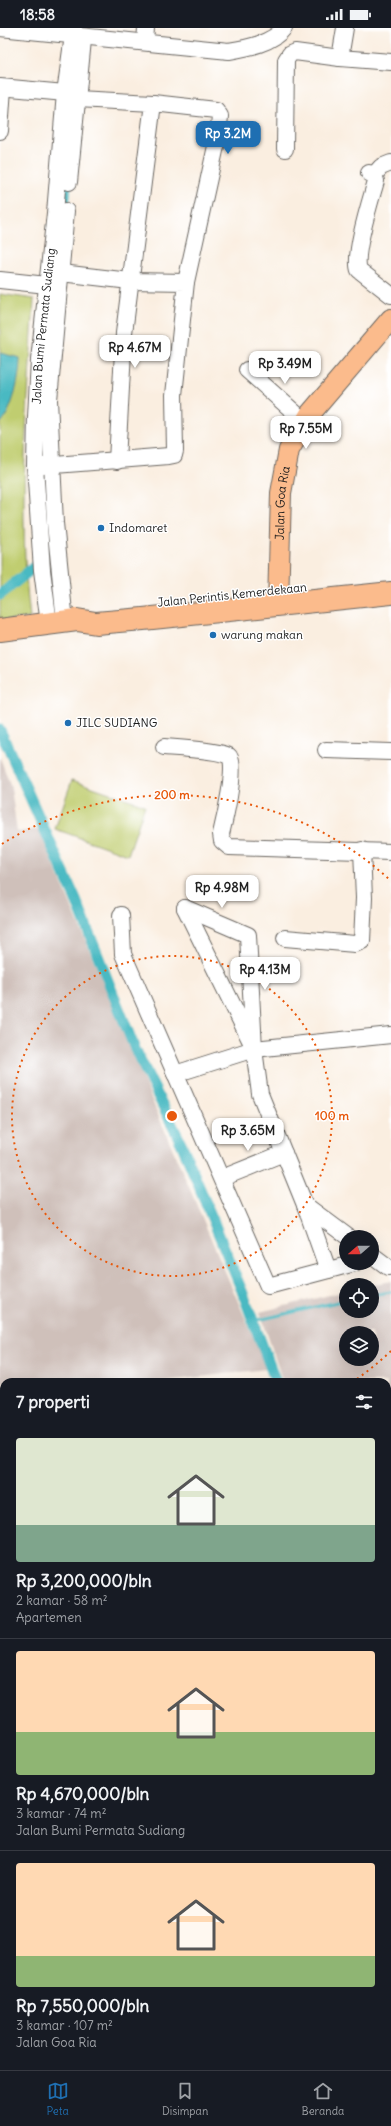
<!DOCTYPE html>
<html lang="id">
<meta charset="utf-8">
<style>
:root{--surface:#171b24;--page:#242831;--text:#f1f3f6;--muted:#9ea1a6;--line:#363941;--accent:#1f6fb2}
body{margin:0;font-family:Delius,sans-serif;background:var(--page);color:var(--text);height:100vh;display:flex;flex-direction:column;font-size:15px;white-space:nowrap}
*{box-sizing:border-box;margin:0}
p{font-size:13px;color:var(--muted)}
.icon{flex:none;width:22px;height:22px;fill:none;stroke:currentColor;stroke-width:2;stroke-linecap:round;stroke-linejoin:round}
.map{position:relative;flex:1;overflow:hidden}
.details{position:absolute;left:0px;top:1350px;width:391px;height:692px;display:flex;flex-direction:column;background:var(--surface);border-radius:12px 12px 0 0;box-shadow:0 4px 16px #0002}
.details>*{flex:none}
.needle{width:26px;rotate:250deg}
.buttons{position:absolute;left:339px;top:1202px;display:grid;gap:8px}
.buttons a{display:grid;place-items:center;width:40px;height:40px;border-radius:50%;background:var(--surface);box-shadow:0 4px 16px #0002;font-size:20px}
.price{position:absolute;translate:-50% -34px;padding:0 9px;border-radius:8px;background:#fff;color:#222;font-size:13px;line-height:26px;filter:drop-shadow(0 1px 2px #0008)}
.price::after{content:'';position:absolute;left:50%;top:24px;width:12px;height:9px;margin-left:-6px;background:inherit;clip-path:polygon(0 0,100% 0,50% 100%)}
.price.on{background:var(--accent);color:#fff}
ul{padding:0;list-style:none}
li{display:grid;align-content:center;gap:8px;height:212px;padding:0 16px}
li+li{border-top:1px solid var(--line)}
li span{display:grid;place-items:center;height:124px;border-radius:4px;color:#555}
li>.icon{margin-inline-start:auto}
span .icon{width:72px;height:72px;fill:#fffc;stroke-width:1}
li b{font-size:17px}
h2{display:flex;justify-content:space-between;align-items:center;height:48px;padding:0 16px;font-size:17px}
.status{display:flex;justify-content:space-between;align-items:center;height:28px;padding:0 20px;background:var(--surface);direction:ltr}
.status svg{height:11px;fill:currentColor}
.tab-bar{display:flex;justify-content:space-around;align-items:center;height:56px;border-top:1px solid var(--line);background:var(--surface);font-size:11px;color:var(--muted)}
.tab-bar a{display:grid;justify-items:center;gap:2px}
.tab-bar .on{color:var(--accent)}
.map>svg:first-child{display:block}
.industrial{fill:#cfc0ba;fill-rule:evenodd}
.green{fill:#c0cd6f;stroke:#6e7446}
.water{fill:#4ab9c2;stroke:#336a6f}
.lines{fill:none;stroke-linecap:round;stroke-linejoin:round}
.stream{stroke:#4ab9c2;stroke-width:3}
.canal{stroke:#4ab9c2;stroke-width:11}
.minor-casing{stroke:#6a6661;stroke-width:18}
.major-casing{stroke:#6a6661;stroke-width:22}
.highway-casing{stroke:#6a6661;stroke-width:24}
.minor{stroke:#fff;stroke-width:16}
.major{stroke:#fbbb8c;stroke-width:20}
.highway{stroke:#fbbb8c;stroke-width:22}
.ring{fill:none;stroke:#e8590c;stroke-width:2;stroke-dasharray:2 4}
.poi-dot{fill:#1f6fb2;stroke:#fff;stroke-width:1.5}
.labels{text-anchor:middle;stroke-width:3;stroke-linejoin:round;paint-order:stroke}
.street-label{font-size:12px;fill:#1c1c1c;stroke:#fff}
.poi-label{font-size:12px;fill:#1c1c1c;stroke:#fff;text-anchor:start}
.centre{fill:#e8590c;stroke:#fff;stroke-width:2}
.ring-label{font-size:12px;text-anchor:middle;font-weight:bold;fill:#e8590c;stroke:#fff;stroke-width:3;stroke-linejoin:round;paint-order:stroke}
</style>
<div class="status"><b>18:58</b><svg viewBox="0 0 49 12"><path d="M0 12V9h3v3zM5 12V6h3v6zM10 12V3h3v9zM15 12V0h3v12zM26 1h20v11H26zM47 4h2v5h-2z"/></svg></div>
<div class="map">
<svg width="391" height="2042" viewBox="0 0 391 2042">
<rect width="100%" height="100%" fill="#fff"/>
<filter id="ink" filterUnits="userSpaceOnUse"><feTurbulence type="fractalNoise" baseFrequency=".025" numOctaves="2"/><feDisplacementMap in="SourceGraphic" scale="8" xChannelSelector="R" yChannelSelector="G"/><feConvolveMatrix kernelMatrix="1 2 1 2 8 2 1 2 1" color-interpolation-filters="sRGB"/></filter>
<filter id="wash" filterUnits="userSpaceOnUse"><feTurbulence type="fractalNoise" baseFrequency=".012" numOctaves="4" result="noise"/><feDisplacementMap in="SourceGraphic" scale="16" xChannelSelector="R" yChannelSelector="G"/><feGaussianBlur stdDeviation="0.9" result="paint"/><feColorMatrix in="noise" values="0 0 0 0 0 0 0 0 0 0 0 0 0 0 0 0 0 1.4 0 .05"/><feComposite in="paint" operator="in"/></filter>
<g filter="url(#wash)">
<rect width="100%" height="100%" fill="#faeee0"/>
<!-- industrial -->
<path class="industrial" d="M0,729l11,31 6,44 22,-3 120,288 108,252 -110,13h-153v87l-4,-3z
M391,1253v413l-4,-2v-310h-104l-23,-70 86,-21v20h26v-26zM346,1305h26v26h-26z
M0,1611l4,2v425h188l1,4h-193z
M387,1782l4,3v257h-172l-1,-4h169z"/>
<!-- green -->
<path class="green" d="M0,266l34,5c-6,106 -17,214 -4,319l-30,2z
M72,752l73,25 -17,50 -73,-26z"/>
<!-- water -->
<path class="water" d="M0,325l20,5c0,19 -7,52 -20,66z"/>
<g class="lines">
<!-- stream -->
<path class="stream" d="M372,1267l19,-3
M254,1293l92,-21"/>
<!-- canal -->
<path class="canal" d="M63,189l4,-43
M0,567l34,-28
M0,702l76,170 59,149 47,96 60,146 34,91
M207,2038l1,4"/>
</g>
</g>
<g filter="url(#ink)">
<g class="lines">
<defs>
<g id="minor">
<path d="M0,0l229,23c18,-3 44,-8 55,-23"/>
<path d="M145,14l1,-14"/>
<path d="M340,30l5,-30"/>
<path d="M0,59l65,6"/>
<path d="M77,71l76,4 -29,230 -7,128"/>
<path d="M153,75l63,7 4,6 -2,21 -32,145"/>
<path d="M0,103l3,-43"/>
<path d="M285,121l1,-89 4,-6 5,-2 45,6 51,4"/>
<path d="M369,145l5,2 2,6c-5,18 -23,74 -17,89l32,25"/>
<path d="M374,147l7,-8 10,-4"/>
<path d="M69,154l14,-142"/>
<path d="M0,252l47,5"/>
<path d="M247,342l57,51"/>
<path d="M42,438l127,-10 5,-1 1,-4 -1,-56 12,-113 -56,-1 -69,-8"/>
<path d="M65,594l-10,-99 -6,-123 17,-189"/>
<path id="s1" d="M49,596l-7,-54 -7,-104 1,-49 3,-57 16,-147 10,-120 9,-65"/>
<path d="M164,719c13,1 55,3 65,9 9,6 -5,66 -8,78l1,7 7,6 162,5"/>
<path d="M326,722l65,2"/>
<path d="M185,880l63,27 6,114 6,45 45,111 43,32"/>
<path d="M185,880l66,134"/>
<path d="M121,887l2,39 145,332 87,-23"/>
<path d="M285,910l70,6 7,-3 2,-43 -2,-48"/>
<path d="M175,1046l79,-25 137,-14"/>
<path d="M222,1150l62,-25"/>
<path d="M305,1177l23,65"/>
<path d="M372,1227l16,12"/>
<path d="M0,1450l4,2"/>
<path d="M0,1527l4,3"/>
<path d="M387,1677l4,2"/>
<path d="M387,1764l4,3"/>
</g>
<g id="major">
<path id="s2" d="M278,577l3,-112 8,-43 21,-36 81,-95"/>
</g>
<path id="highway" d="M0,602l77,-10 19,3 47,-4 248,-26
M0,1477l4,3
M0,1500l4,3
M387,1703l4,2
M387,1741l4,2"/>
</defs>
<!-- minor casing -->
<use href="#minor" class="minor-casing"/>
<!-- major casing -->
<use href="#major" class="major-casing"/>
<!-- highway casing -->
<use href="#highway" class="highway-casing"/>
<!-- minor -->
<use href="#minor" class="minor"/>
<!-- major -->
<use href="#major" class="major"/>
<!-- highway -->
<use href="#highway" class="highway"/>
</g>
</g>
<!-- distance rings -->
<g class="ring">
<circle cx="172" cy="1088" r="160"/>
<path d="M391 1323A321 321 0 0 1 354 1353M2 816A321 321 0 0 1 391 853"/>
</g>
<!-- markers -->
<g class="poi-dot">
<circle cx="101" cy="500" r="4"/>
<circle cx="213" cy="607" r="4"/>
<circle cx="68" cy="695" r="4"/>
</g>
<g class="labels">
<!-- street labels -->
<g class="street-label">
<text dy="4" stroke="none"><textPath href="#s1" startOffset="299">Jalan Bumi Permata Sudiang</textPath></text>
<text dy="4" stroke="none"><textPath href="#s2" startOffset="102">Jalan Goa Ria</textPath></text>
<text transform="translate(232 567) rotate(-6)" y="4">Jalan Perintis Kemerdekaan</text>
</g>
<!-- poi labels -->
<g class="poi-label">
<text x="109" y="504">Indomaret</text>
<text x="221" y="611">warung makan</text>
<text x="76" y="699">JILC SUDIANG</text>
</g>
</g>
<circle cx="172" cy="1088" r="6" class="centre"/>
<g class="ring-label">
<text x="172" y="771">200 m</text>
<text x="332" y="1092">100 m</text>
</g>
</svg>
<div class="buttons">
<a><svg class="needle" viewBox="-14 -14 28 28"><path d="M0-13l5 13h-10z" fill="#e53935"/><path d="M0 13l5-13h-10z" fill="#9ea1a6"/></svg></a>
<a><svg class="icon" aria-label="locate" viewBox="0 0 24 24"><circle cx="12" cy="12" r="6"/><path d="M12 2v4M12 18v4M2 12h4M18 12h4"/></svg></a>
<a><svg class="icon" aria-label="layers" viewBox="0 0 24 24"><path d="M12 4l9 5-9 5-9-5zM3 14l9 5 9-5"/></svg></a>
</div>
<b class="price on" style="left:228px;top:127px">Rp 3.2M</b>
<b class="price" style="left:135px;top:341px">Rp 4.67M</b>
<b class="price" style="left:285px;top:357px">Rp 3.49M</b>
<b class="price" style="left:306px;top:422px">Rp 7.55M</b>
<b class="price" style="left:222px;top:881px">Rp 4.98M</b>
<b class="price" style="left:265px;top:963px">Rp 4.13M</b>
<b class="price" style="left:248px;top:1124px">Rp 3.65M</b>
<section class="details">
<h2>7 properti<svg class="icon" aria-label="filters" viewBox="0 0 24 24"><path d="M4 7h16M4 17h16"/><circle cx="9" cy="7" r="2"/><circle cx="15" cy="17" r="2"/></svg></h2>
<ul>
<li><span style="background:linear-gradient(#dfe7d0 70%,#7fa58c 0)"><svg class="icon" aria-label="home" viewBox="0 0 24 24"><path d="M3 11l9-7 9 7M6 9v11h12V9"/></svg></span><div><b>Rp 3,200,000/bln</b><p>2 kamar · 58 m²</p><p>Apartemen</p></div></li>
<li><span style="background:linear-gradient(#ffd9b3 65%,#8fb573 0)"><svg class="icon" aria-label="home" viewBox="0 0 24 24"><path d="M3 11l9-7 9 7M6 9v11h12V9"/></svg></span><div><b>Rp 4,670,000/bln</b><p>3 kamar · 74 m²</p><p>Jalan Bumi Permata Sudiang</p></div></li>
<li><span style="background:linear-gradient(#ffd9b3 75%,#8fb573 0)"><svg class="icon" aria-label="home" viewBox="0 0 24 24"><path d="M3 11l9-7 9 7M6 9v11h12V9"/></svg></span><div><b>Rp 7,550,000/bln</b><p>3 kamar · 107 m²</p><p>Jalan Goa Ria</p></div></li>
</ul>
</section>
</div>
<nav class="tab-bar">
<a class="on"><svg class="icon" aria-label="map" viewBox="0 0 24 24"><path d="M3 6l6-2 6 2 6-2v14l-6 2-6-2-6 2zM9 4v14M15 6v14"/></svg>Peta</a>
<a><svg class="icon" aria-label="saved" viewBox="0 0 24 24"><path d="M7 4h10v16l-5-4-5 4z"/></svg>Disimpan</a>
<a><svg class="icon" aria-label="home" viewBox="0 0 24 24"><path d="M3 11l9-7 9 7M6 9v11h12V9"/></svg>Beranda</a>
</nav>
